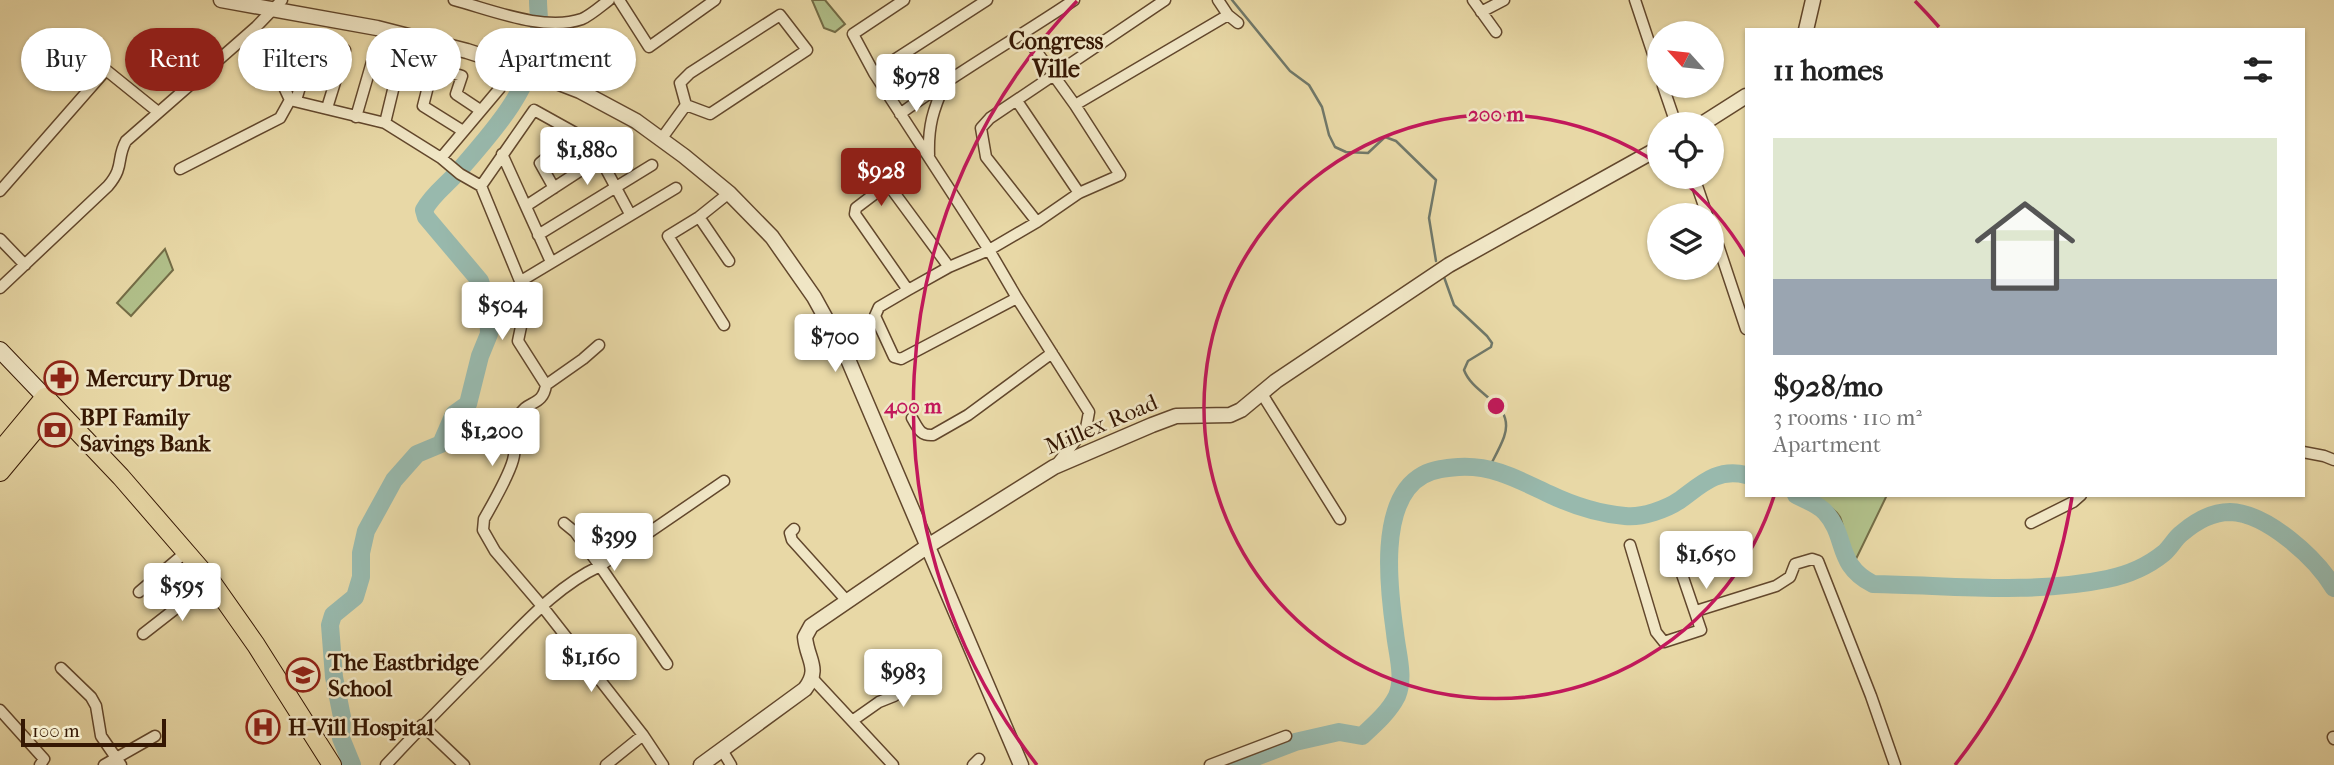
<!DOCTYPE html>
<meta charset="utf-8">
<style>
:root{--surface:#fff;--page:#f2f2f2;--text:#222;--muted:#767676;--line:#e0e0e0;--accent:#8f2418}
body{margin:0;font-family:"IM FELL French Canon",serif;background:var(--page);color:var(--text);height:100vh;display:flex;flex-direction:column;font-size:26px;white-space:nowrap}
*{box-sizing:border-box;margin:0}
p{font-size:23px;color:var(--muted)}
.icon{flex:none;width:38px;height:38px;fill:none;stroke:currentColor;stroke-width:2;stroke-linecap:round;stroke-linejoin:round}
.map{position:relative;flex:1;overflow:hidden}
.sheet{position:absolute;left:1745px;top:28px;width:560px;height:469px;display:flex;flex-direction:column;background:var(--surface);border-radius:0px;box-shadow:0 2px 5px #0004}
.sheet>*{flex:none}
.banner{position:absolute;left:21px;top:28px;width:665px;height:63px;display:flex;gap:14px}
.needle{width:46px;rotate:297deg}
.tools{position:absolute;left:1647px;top:21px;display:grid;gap:14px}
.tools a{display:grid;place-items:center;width:77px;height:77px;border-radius:50%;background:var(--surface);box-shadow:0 2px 5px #0004;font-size:35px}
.scale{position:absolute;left:21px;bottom:18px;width:145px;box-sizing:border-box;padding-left:7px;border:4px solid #351703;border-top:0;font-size:19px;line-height:24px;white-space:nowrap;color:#351703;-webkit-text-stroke:5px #f0e6c5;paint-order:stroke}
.price{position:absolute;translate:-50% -60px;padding:0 16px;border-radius:7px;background:#fff;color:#222;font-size:23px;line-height:46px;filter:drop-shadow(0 2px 4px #0008)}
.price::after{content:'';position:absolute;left:50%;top:42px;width:21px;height:16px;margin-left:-10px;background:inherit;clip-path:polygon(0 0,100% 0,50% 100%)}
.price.selected{background:var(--accent);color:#fff}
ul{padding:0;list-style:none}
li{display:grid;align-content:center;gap:14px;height:371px;padding:0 28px}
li+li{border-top:2px solid var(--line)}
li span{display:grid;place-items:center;height:217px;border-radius:0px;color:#555}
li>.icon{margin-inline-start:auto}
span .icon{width:126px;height:126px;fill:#fffc;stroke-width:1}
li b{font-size:30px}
h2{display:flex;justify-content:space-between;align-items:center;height:84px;padding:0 28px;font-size:30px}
.chip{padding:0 24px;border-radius:32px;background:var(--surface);box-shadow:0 2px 5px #0004;font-size:24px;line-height:63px}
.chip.selected{background:var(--accent);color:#fff}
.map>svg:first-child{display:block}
.green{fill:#b1c08a;stroke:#736c46;stroke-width:2}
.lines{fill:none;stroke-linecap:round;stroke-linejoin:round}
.stream{stroke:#707869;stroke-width:2.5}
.river{stroke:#98b9ad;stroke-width:18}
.minor-casing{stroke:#62472c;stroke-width:13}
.tertiary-casing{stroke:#62472c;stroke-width:17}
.secondary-casing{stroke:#351703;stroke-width:18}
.primary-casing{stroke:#351703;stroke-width:20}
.minor{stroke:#f0e6c5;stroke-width:10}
.tertiary{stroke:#f0e6c5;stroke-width:14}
.secondary{stroke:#f0e6c5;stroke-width:16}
.primary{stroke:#e8d8a6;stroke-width:18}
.ring{fill:none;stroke:#c2185b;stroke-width:3.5}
.labels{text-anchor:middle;stroke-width:5;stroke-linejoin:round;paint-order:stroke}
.poi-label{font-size:23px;font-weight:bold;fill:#351703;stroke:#f0e6c5;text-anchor:start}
.street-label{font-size:23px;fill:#351703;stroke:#f0e6c5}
.neighbourhood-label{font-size:24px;font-weight:bold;fill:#351703;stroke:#f0e6c5}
.centre{fill:#c2185b;stroke:#f0e6c5;stroke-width:3.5}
.ring-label{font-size:21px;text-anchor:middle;font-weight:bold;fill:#c2185b;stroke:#f0e6c5;stroke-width:5;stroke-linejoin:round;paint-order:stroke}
</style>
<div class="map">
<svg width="2334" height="765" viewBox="0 0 2334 765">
<rect width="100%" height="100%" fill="#e8d8a6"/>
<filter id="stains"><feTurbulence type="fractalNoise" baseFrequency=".00286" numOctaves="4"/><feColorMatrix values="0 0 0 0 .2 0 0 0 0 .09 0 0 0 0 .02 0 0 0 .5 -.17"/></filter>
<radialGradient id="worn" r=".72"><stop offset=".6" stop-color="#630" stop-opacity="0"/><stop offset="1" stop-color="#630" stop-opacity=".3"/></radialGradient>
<!-- green -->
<path class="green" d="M812,0h13l20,24 -10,8 -11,-4z
M165,249l8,21 -42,46 -14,-13z
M1806,495h81l-31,64c-13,-13 -10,-29 -16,-42 -5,-10 -24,-17 -34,-22z"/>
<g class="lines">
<!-- stream -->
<path class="stream" d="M1232,0l58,71 19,14 13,22 7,28 6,12 11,5 22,1 17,-16 11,4 40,39 -7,38 7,43
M1444,277l10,28 33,31 5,7 -1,4 -23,14 -4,9c10,27 52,33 40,67 -4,11 -10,21 -15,31"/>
<!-- river -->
<path class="river" d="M1796,495c9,5 22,9 29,17 23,25 10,53 48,72 77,1 157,11 234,-5 20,-4 41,-13 57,-26 7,-6 11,-15 18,-20 14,-12 29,-21 48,-21 37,1 86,46 104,76
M352,765l-11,-27 1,-21 -8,-40 -4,-52 3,-10 22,-18 6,-20v-24l5,-22 28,-51 23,-26 24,-10 13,-30 14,-10 12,-48 9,-22 -1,-29 -8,-24 -54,-64 -2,-7c8,-15 21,-24 32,-36 35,-40 78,-86 83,-142 1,-10 -1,-21 -1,-32
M1235,765l60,-23 44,-10 23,4c12,-11 27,-24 35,-40 8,-19 0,-43 -2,-63 -6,-42 -18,-133 28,-158 11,-6 24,-7 36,-8 34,-2 60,13 90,27 23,11 51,20 76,22 17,2 42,-7 55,-16 22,-16 37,-32 66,-25"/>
<defs>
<path id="minor" d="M454,0c38,10 90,32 128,19 9,-4 19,-13 27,-19
M619,0l30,47 66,-47
M904,0l-51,34 21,39 115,177 28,48 72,114 -3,16 -30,37
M1218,0l10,15 10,8
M1473,0l23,32
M1635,0l24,72
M1481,12l23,-12
M256,27l34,73
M874,73l113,-73
M1663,86l13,38
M290,100l95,23 56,35 19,16 21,12
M296,100l17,-55
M1017,101l62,92
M1075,105l153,-90
M327,108l18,-58
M900,114c56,-41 116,-75 174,-114
M356,117l18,-62
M385,123l15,-62
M463,131l-40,-25 10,-39 29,9 -6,18 24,16
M662,138l24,-33 -6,-22 10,-10 90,-58 27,35 -97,64 -24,-9
M502,154l49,108
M929,155c-1,-29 4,-45 16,-72
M441,158l59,-70
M180,169l100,-51 10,-18
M1694,177l13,38
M481,186l46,112 -9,43 28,44c-3,22 -20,15 -27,31 -5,14 -2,30 -6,44 -4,15 -21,45 -29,59l-1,11 12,21 47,55 101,129 20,30
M481,186l53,-76 54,30 12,18 30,56
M554,188l-14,-25 36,-30
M0,191l106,-121 52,42
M526,206l95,-62
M699,217l30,44
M1037,222l-51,-65 -5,-29 9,-10 175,-118
M1712,227l34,102
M538,235l114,-70
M0,239l25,26
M521,281l155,-93
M0,288l108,-102c17,-20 8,-27 18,-45l130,-114 26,-27
M908,290l-53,-76 1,-6 29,-22 5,1 59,80
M1017,298l-116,61 -7,-2 -19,-41 4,-9 29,-17 41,-23 40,-17 48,-28 42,-29 41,-18 -45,-70 -51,-71
M724,325l-56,-89 31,-19 30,-24
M546,385l37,-26 16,-14
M1262,394l78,125
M912,418c6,10 8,18 21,17l35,-20 84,-62
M2303,452l21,4 10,4
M2031,523l42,-21 8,-7
M794,529l-4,4 2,7 55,61
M1630,545l26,87 8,10 37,-12 -27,-79
M139,592l47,-40
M1696,611l80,-25 14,-9 5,-13 17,-5 6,2 53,135 24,69
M143,634l68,-53
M667,664l-67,-98 124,-85
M61,668l30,29 5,9 5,30 20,29
M813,679l80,86
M0,710l44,49 -4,6
M852,721l27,-19 15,-6 37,-30
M422,725l42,40
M2333,737l1,2
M722,750l9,15
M104,765l51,-29
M386,765c34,-37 70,-73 106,-109 33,-33 65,-70 108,-90l-25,-34 -11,-9
M606,765l37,-30
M973,765l6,-6
M1210,765l76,-29"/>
<path id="tertiary" d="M221,0l156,28 90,23 56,18 57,22 56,30 48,35 45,37 43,44 42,60 33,60 174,408
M1806,30l7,-30
M1702,124l44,-28
M701,765l104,-76c16,-21 2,-29 0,-52l6,-11 117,-80 126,-79 98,-42 24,-9 54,-1 11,-5 35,-29 173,-116 210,-117"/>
<path id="secondary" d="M0,350l45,47"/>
<path id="primary" d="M0,451l45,-54 76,80 90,104 45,64 76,120
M0,472l54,-65"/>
</defs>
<!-- minor casing -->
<use href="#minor" class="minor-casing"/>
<!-- tertiary casing -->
<use href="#tertiary" class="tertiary-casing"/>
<!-- secondary casing -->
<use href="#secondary" class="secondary-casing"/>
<!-- primary casing -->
<use href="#primary" class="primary-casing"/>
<!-- minor -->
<use href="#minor" class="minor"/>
<!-- tertiary -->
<use href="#tertiary" class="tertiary"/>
<!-- secondary -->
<use href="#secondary" class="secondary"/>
<!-- primary -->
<use href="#primary" class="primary"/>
</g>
<!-- distance rings -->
<g class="ring">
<path d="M1774 496A292 292 0 1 1 1657 163M1678 177A292 292 0 0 1 1746 256"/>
<path d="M2072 497A583 583 0 0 1 1955 765M1037 765A583 583 0 0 1 1077 1M1915 1A583 583 0 0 1 1939 27"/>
</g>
<!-- icons -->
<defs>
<symbol id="pharmacy-ring" viewBox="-11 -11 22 22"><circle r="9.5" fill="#f0e6c5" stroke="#8f2418" stroke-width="1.5"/><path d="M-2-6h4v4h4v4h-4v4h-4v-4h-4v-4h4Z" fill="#8f2418"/></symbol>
<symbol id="bank-ring" viewBox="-11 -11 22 22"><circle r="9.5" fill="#f0e6c5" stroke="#8f2418" stroke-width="1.5"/><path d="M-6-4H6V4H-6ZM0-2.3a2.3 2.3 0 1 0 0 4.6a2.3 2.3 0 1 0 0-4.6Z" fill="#8f2418"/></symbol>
<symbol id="school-ring" viewBox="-11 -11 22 22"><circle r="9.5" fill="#f0e6c5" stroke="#8f2418" stroke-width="1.5"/><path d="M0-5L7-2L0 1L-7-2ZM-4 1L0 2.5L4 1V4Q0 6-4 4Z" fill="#8f2418"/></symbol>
<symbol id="hospital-ring" viewBox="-11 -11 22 22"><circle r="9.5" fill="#f0e6c5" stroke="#8f2418" stroke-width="1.5"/><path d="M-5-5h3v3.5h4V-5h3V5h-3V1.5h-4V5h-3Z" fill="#8f2418"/></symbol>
</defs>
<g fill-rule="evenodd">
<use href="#pharmacy-ring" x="42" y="359" width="38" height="38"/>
<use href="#bank-ring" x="36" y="411" width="38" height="38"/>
<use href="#school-ring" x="284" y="656" width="38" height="38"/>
<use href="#hospital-ring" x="244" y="708" width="38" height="38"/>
</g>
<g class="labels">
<!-- poi labels -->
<g class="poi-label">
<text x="86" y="386">Mercury Drug</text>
<text x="80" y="425">BPI Family<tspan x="80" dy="26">Savings Bank</tspan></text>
<text x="328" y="670">The Eastbridge<tspan x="328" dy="26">School</tspan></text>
<text x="288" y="735">H-Vill Hospital</text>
</g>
<!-- street labels -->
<g class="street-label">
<text transform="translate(1101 424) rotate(-23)" y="8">Millex Road</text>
</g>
<!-- neighbourhood labels -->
<g class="neighbourhood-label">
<text x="1056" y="49">Congress<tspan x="1056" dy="28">Ville</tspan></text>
</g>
</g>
<circle cx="1496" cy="406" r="10" class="centre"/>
<g class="ring-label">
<text x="1496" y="121">200 m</text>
<text x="913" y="413">400 m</text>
</g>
<rect width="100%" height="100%" filter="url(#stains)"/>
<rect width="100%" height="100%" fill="url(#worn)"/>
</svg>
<div class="tools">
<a><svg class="needle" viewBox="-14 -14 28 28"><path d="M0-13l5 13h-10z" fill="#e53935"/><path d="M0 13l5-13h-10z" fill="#767676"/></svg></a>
<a><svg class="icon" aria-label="locate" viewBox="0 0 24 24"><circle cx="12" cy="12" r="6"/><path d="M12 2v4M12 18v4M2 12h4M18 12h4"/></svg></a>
<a><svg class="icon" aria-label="layers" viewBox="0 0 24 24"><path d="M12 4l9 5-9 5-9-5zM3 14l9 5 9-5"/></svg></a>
</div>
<div class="scale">100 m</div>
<b class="price" style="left:916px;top:114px">$978</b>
<b class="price" style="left:587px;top:187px">$1,880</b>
<b class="price selected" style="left:881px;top:208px">$928</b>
<b class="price" style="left:502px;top:342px">$504</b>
<b class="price" style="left:835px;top:374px">$700</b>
<b class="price" style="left:492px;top:468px">$1,200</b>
<b class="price" style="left:614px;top:573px">$399</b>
<b class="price" style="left:1706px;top:591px">$1,650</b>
<b class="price" style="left:182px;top:623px">$595</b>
<b class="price" style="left:591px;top:694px">$1,160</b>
<b class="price" style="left:903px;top:709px">$983</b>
<div class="banner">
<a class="chip">Buy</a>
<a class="chip selected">Rent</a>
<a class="chip">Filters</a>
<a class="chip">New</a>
<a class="chip">Apartment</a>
</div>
<section class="sheet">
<h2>11 homes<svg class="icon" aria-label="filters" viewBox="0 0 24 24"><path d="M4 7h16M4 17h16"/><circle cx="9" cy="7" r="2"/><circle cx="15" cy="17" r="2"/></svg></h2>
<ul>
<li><span style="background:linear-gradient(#dfe7d0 65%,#9aa5b1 0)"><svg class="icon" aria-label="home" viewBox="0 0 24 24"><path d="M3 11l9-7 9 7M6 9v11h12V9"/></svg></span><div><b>$928/mo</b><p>3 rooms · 110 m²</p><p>Apartment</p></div></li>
</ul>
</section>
</div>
